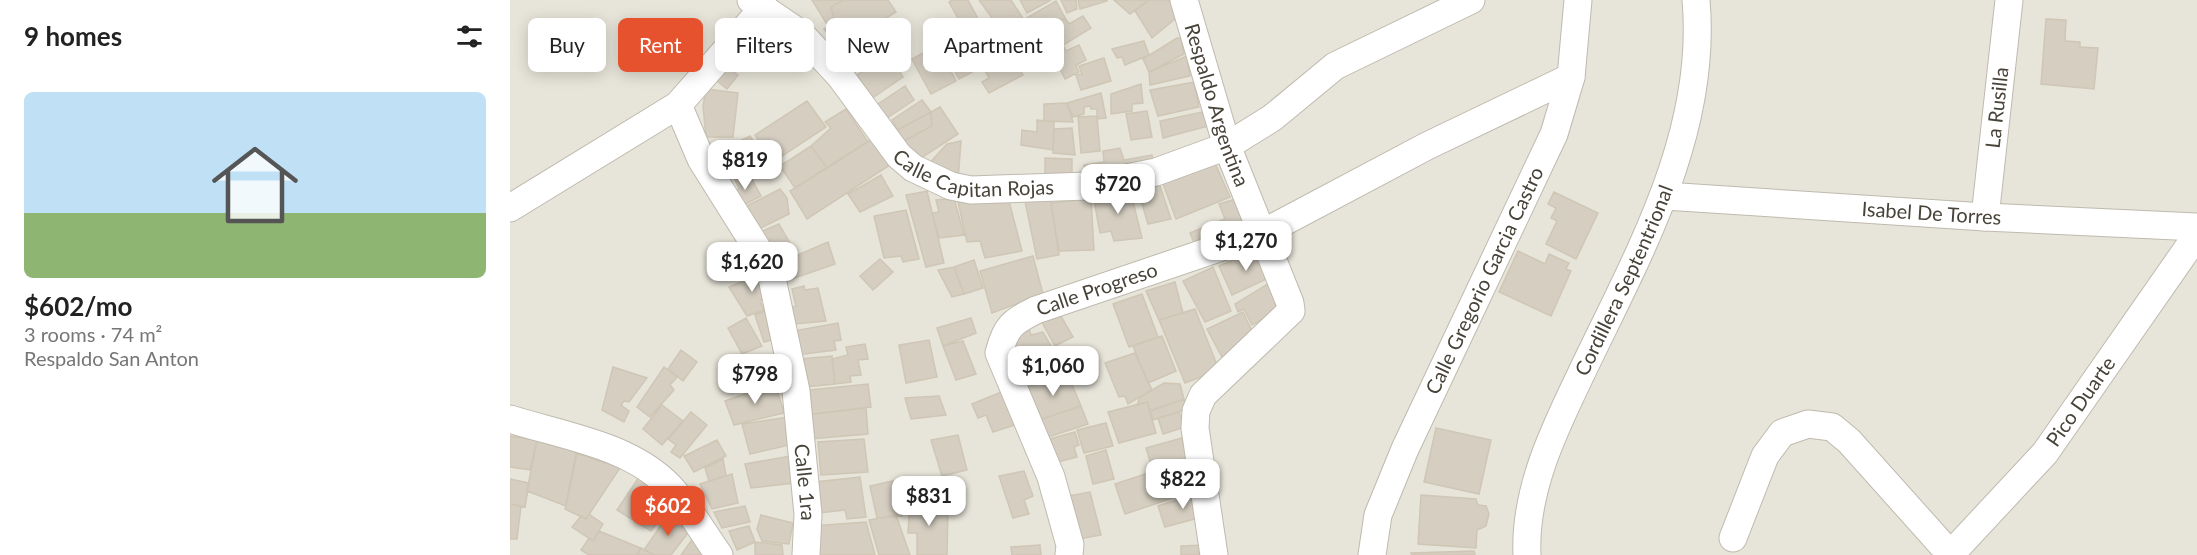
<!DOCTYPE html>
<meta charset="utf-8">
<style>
:root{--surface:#fff;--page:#f2f2f2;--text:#222;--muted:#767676;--line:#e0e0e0;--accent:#e7522e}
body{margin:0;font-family:Lato,sans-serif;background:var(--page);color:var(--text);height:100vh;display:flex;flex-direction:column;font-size:22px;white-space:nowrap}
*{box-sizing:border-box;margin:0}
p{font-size:20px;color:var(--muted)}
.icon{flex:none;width:33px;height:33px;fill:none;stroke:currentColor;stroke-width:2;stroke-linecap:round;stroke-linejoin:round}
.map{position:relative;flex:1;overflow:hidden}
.panel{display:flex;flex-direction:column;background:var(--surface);width:510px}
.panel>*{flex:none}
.top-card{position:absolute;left:18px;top:18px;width:570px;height:54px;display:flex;gap:12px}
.price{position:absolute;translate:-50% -51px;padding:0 14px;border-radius:12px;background:#fff;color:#222;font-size:20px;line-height:39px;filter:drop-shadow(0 2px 3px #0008)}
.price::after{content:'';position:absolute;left:50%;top:36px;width:18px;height:14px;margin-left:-9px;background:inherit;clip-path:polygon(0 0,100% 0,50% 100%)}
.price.active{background:var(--accent);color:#fff}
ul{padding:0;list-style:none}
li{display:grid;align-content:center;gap:12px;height:318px;padding:0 24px}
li+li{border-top:2px solid var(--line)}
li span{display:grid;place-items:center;height:186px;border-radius:9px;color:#555}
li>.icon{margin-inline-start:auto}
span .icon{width:108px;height:108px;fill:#fffc;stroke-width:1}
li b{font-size:26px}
h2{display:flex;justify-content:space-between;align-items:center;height:72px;padding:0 24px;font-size:26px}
.tag{padding:0 21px;border-radius:9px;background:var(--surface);box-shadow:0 3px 15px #0003;font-size:21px;line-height:54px}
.tag.active{background:var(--accent);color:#fff}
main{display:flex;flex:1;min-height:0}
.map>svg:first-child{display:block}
.residential{fill:#e7e4d9}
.building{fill:#d5cec1;stroke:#cfc6b5;stroke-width:1.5}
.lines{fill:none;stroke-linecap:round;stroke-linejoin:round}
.minor-casing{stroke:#bfbaae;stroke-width:29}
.minor{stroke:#fff;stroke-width:27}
.labels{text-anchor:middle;stroke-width:4.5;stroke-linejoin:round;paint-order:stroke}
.street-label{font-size:20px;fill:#484339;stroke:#fff}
</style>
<main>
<section class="panel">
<h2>9 homes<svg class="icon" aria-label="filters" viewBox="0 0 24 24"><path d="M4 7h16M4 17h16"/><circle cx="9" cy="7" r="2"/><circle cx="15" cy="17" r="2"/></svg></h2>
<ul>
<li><span style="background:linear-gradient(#bfe0f5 65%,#8fb573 0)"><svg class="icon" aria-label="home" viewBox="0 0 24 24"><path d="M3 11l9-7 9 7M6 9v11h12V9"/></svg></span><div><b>$602/mo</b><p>3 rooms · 74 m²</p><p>Respaldo San Anton</p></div></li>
</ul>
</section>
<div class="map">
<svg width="1687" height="555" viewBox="0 0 1687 555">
<rect width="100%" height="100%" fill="#f4f2eb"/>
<!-- residential -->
<path class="residential" d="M0,0h1687v555h-1687z"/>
<!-- building -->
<path class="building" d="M302,0h32l-13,7 4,14 -7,5z
M334,0h44l8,12 -56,35 -16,-18 11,-8 -4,-14z
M442,0h16l16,30 -15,8 -20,-36z
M469,0h32l13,20 -21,13z
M510,0h31l-24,13z
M551,0h15l1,9 -10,4z
M568,0h29v1l-27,8z
M604,0h35l-19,14z
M639,0h19l12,15 -28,23 -17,-27z
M546,1l9,17 -31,18 -9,-17z
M573,16l8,12 -39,24 -11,-18 24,-16 4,6z
M515,19l9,17 4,-2 12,27 -21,10 -11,-22 -4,2 -11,-18z
M1536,19l20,1 -1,21 15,1v5l18,1 -4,41 -53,-5z
M280,30l15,16 -18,16 -15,-16z
M488,30l25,45 -34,18 -7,-11 7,-4 -18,-33z
M446,33l20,37 -17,9 -20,-36z
M667,38h4l3,16 -35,18 -6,-13z
M634,41l5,14 -24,10 -3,-8 -5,1 -5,-9z
M372,42l9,13 -26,15 -8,-13z
M427,45l19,36 -25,13 -19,-35z
M569,45l7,15 -10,5 3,7 -14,7 -13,-27 12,-5 2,4z
M390,49l9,16 -10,5 4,7 -32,22 -14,-24z
M677,56l3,20 -40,9 -1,-13z
M594,58l7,23 -30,9 -5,-15 6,-1 -3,-8z
M212,62l16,13 -11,14 -16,-13z
M684,82l5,25 -41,9 -8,-26z
M631,84l2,19 -11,1v7l-21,3v-20z
M395,86l9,14 -30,20 -9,-14z
M196,89l32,4 -5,44h-27l-3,-31z
M591,93l5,25 -9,1v-10h-6l-1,-3 -6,1v7l-11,3 -6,-14z
M412,100l9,12 1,14 -28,15 -12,-21z
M297,101l19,26 -53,35 -18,-27z
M557,103l6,19 -29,-1v-17z
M430,107l18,27 -40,26 -24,-28z
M336,109l22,33 -41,26 -16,-22 20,-18 -6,-6z
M637,111l5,26 -21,3 -5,-26z
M692,112l6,14 -45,12 -3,-17z
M587,116l3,35 -19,2 -3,-36z
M527,120l17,2 -1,28 -32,-5 1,-15 15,2z
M562,128l3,27 -22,-2 1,-24z
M368,135l18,26 -89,58 -17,-28z
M240,136l17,26 -13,8 -10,-13 -30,12 -7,-12z
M451,141l-3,39 -32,-13 21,-23z
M301,146l16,22 -32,20 -15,-22z
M610,148l4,12 28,-5 3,12 -66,13 -5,-15 20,-3 -1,-11z
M535,158l27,1v19l-27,1z
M705,163l15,34 -54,22 -14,-38z
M239,174l12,22 -23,12 -8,-14 9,-5 -4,-9z
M371,175l12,21 -33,16 -12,-18z
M649,183l12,36 -23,5 -10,-34z
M270,189l7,9 2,16 -36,18 -14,-22z
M620,189l12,49 -28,3 -3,-10 -11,2 -7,-38z
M417,191l17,72 -18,4 -20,-72z
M1044,192l44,21 -22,46 -30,-15 11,-23 -6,-3 5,-10 -8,-4z
M540,197l9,58 -22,4 -12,-58z
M444,198l10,37 -25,3 -7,-25 7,-1 -3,-12z
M581,199l3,51 -35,1 -8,-48z
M726,199l14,33 -53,18 -7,-17 35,-14 -6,-15z
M499,201l13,50 -37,7 -5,-17 -13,1 -9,-40z
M396,210l13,49 -16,3 -2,-6 -17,2 -10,-42z
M269,224l16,28 -22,12 -17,-30z
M318,242l7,22 -52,18 -6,-18z
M750,249l13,27 -41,19 -13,-29z
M1008,251l27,13 4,-10 20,9 -3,6 5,2 -20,45 -52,-24z
M523,256l10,38 -51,19 -12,-42z
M370,259l13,13 -20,18 -13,-14z
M464,260l9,28 -19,6 -10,-27z
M444,267l10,27 -12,3 -14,-27z
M703,267l18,44 -26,11 -22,-41z
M255,272l6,20 -11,9 4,9 -17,6 -18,-29z
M766,279l9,29 -33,17 -8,-16 -6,3 -3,-8z
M665,282l8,31 -24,7 -13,-29z
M294,286l1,4 13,-2 8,33 -32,3 -4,-16 6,-2 -4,-17z
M632,294l16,43 -29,10 -16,-43z
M545,306l18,31 -18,9 -17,-31z
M266,307l3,31 -15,4 -9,-27z
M685,309l24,61 -34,13 -26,-63z
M733,312l14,29 -34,18 -16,-30z
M236,318l16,28 -20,8 -14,-26z
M461,318l5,15 -33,13 -6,-18z
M328,323l3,17 -7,1 2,9 -40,5 -3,-24z
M518,326l3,9 12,-3 8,14 1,19 -31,10 -11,-33z
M652,336l14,35 -28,12 -15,-37z
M419,340l8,37 -31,6 -7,-38z
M453,341l13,33 -20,6 -13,-34z
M355,344l3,15 -10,1 3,15 -11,1 1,6 -16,2 -3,-25 16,-4 -2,-8z
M171,350l16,12 -14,19 -15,-12z
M625,353l17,37 -24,14 -3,-8 -6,1 -14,-34z
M322,356l3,28 -30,3 -4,-28z
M103,367l34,11 -18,24 -5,-1 -3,4 8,6 -5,11 -22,-12z
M154,367l13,10 -7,8 4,5 -24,27 -13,-10z
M558,375l13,31 -42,14 -15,-32z
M265,383l9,30 -50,12 -9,-24z
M654,383l16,1 4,15 -34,12 -3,-9 -10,3 3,-8z
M358,384l3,23 -68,8 -3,-24z
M494,391l14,33 -25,8 -7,-17 -8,3 -6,-14z
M429,396l7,19 -35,4 -6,-21z
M674,399l3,10 -34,11 -3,-9z
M637,402l9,31 -37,10 -11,-31z
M152,405l21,16 -21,24 -19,-16z
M571,406l7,18 -43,14 -6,-18z
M356,408l2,26 -58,5 -3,-24z
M181,412l16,13 -27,33 -9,-6 5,-7 -8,-6z
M669,412l6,15 -22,7 -5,-16z
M278,417l6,27 -44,10 -8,-30z
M596,423l7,23 -29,7 -7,-23z
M926,428l55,12 -12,54 -55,-12z
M565,432l4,13 -5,2 3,10 -23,6 -8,-23z
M448,435l9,35 -25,6 -11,-36z
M0,436l27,4 -7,30 -20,-3z
M672,438l5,20 -35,9 -6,-19z
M354,439l4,33 -47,3 -3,-33z
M27,440l41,8 -12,58 -39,-15z
M207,440l9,16 -32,16 -10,-16z
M596,450l8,29 -21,5 -7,-28z
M66,453l44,15 -34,51 -21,-10z
M280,456l4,27 -43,5 -6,-24z
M213,459l3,17 -17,5 -4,-13z
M678,460l9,30 -72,24 -10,-30z
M514,471l9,25 -9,4 5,14 -16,4 -14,-42z
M222,474l6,29 -26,6 -12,-25z
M129,477l32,27 -20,27 -34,-21z
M350,477l6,40 -19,2 -2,-9 -26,3 -4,-31z
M0,479l19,4 -4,24 -15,-3z
M383,481l9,35 -25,2 -7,-32z
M580,492l11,43 -27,5 -12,-43z
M692,492l4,24 -41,11 -7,-21z
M911,495l55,4 2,6 8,1 3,8 -3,12 -9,4 -1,18 -58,-4z
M400,499l38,8 -1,48h-30v-22h-9z
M0,504l11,2 -4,33h-7z
M235,506l5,16 -28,6 -8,-16z
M160,512l21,17 -20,26h-17l-10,-5z
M79,514l14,10 -10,17 -21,-14 9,-11 5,3z
M251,515l32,8 -4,21 -27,-3 -5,-12z
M386,515l14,40h-31l-10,-35z
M356,522l9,33h-63v-29z
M239,526l6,16 -18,8 -8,-19z
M89,531l42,17 -4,7h-48l-8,-5 8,-12 4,3z
M184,537l17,18h-30z
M245,542l27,3 1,10h-28z
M530,545l1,10h-29l-1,-8z
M696,545v10h-25v-9z
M131,548l13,7h-17z
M964,551l1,4h-63l-1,-2z"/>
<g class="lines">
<defs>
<g id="minor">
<path id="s1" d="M241,0l50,34 39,42 59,80 14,12 38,18 20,4 116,-4 69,-14 71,-26 45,-28 63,-52 136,-66"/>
<path id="s2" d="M674,0l43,146 63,157 1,8 -88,84 -7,16 -1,17 19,127"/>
<path id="s3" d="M168,105l23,54 69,110 26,122 12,123 -2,41"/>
<path id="s4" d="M1155,196l320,21 212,10"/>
<path d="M0,208l168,-103 85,-97 -1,-8"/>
<path id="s5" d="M1475,217l24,-217"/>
<path d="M0,419c54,17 120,26 160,68 19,20 33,46 49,68"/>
<path d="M1223,538l32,-82 17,-23 26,-9 24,3 17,14 102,114"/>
<path id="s6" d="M559,555l1,-10 -19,-68 -52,-124c7,-27 13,-31 37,-43l227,-77 164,-87 144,-69"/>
<path id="s7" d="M862,555l6,-40 27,-66 149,-315 17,-57 7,-77"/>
<path id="s8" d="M1017,555c-3,-64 27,-125 54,-181 56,-118 127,-239 115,-374"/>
<path id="s9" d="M1440,555l95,-102 152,-218"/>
</g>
</defs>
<!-- minor casing -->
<use href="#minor" class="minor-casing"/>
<!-- minor -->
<use href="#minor" class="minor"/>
</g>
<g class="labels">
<!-- street labels -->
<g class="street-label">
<text dy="7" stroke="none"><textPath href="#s2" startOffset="110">Respaldo Argentina</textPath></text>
<text dy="7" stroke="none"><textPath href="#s5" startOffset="110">La Rusilla</textPath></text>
<text dy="7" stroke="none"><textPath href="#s1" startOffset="297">Calle Capitan Rojas</textPath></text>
<text dy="7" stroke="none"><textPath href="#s4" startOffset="267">Isabel De Torres</textPath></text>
<text dy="7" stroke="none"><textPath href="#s7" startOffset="298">Calle Gregorio Garcia Castro</textPath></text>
<text dy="7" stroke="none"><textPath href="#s8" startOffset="294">Cordillera Septentrional</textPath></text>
<text dy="7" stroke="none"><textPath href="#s6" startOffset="339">Calle Progreso</textPath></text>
<text dy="7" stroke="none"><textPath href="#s9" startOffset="202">Pico Duarte</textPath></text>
<text dy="7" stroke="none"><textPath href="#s3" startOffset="405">Calle 1ra</textPath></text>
</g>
</g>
</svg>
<b class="price" style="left:235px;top:191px">$819</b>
<b class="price" style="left:608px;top:215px">$720</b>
<b class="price" style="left:736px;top:272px">$1,270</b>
<b class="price" style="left:242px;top:293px">$1,620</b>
<b class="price" style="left:543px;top:397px">$1,060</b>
<b class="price" style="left:245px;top:405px">$798</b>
<b class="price" style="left:673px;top:510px">$822</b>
<b class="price" style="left:419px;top:527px">$831</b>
<b class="price active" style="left:158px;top:537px">$602</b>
<div class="top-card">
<a class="tag">Buy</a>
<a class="tag active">Rent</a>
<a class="tag">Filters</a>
<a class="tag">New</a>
<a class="tag">Apartment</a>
</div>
</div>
</main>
